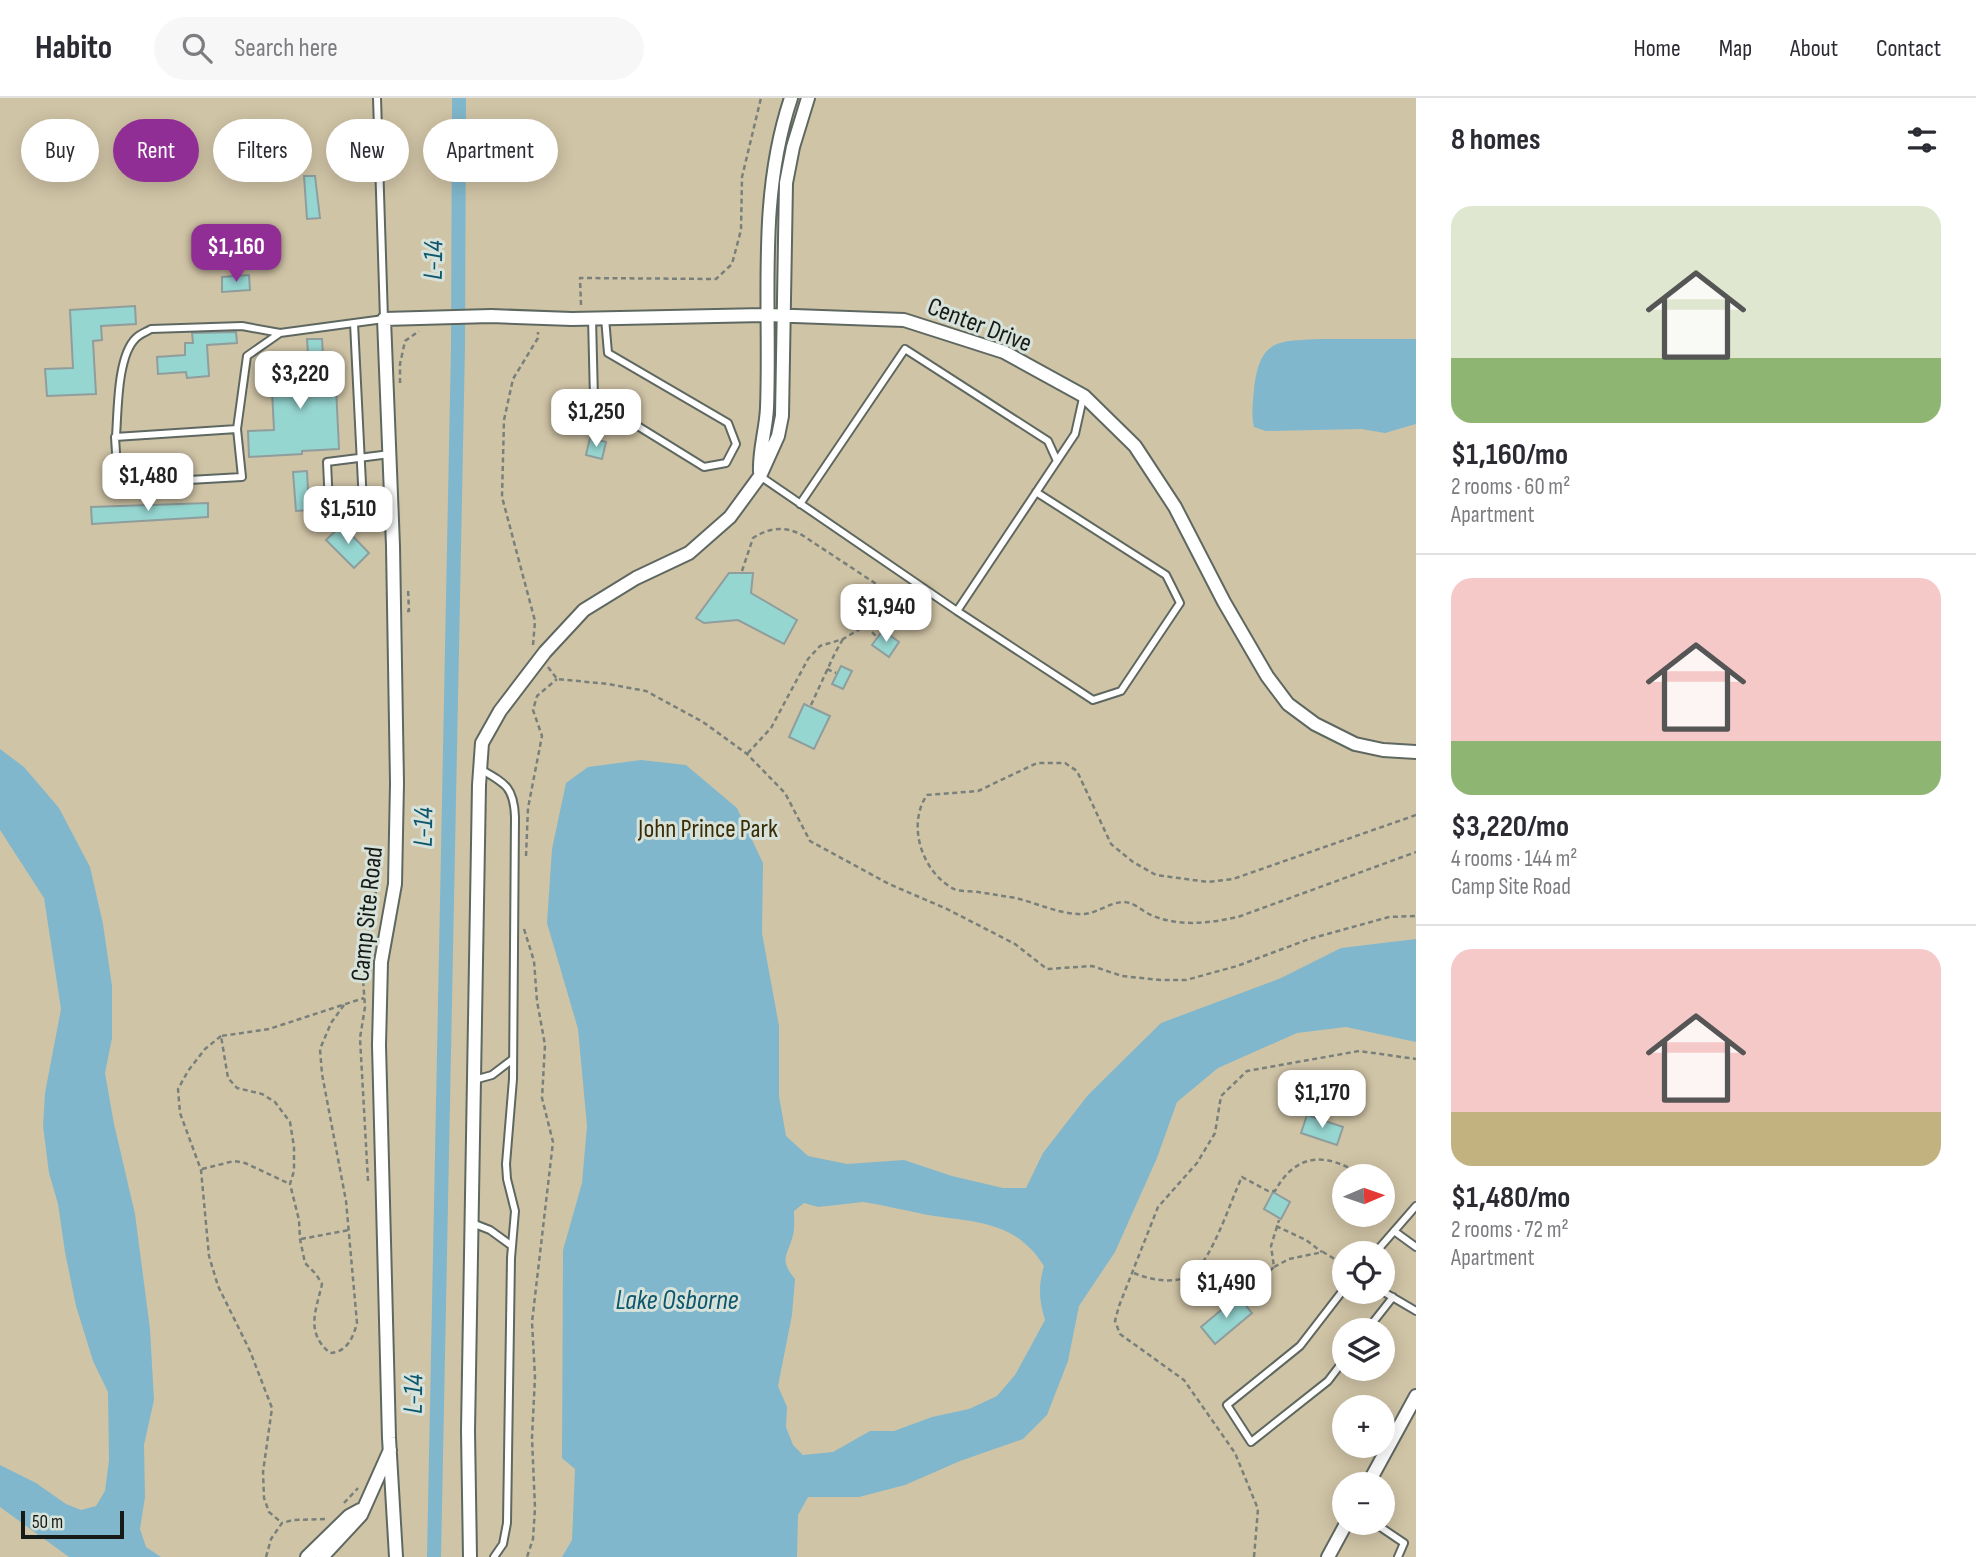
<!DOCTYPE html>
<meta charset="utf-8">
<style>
:root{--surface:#fff;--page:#f7f7f7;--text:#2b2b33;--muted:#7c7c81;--line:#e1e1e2;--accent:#912e95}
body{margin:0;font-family:"Sofia Sans Condensed",sans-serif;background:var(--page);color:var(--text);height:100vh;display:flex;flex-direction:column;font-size:26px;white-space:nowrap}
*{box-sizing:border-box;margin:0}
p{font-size:23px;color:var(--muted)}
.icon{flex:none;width:38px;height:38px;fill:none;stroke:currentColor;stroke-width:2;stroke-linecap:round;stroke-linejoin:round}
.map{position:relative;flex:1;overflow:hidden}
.panel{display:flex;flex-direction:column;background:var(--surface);width:560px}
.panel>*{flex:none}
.hud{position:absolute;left:21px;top:21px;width:665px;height:63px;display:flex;gap:14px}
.needle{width:46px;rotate:88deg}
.tools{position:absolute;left:1332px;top:1066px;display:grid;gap:14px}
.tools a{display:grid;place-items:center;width:63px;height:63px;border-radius:50%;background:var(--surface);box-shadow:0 4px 18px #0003;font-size:35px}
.scale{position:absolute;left:21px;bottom:18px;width:103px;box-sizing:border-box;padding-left:7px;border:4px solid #171b18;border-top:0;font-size:19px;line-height:24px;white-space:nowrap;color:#171b18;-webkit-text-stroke:5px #d7e2da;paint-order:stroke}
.price{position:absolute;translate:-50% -60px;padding:0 16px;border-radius:14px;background:#fff;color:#222;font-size:23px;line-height:46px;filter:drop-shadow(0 2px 4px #0008)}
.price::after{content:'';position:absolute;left:50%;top:42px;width:21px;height:16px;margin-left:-10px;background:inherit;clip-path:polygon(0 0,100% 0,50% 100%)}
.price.current{background:var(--accent);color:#fff}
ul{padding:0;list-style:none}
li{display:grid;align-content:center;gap:14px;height:371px;padding:0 35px}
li+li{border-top:2px solid var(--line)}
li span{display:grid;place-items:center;height:217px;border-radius:21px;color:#555}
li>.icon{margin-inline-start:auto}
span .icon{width:126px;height:126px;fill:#fffc;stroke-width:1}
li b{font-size:30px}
h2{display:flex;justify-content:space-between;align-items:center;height:84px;padding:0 35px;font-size:30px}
.pill{padding:0 24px;border-radius:32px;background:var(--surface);box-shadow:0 4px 18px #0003;font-size:24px;line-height:63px}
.pill.current{background:var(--accent);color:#fff}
header{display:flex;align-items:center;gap:42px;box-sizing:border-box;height:98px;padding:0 35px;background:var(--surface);border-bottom:2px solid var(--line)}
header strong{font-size:33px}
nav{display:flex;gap:38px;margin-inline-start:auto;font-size:24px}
.search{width:490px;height:63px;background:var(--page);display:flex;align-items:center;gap:18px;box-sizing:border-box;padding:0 24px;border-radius:38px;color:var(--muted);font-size:26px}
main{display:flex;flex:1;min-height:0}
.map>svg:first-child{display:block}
.green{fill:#d0c4a6;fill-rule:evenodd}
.water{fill:#80b7cc;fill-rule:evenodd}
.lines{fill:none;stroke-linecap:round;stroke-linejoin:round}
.canal{stroke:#80b7cc;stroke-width:14}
.building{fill:#96d6d1;stroke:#8f9d9c;stroke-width:2}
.service-casing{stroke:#5e6861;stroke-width:10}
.minor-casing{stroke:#5e6861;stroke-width:16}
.path{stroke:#79807b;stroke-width:2.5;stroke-dasharray:5 3.5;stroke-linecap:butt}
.service{stroke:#fff;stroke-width:6}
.minor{stroke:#fff;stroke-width:12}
.labels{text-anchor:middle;stroke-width:6;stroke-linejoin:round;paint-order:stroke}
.street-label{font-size:26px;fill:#171b18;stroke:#d7e2da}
.park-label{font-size:26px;fill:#3a2d06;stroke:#d7e2da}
.water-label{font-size:28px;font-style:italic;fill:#0d576e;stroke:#d7e2da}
</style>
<header>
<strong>Habito</strong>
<div class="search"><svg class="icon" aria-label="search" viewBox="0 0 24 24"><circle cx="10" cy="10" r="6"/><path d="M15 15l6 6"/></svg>Search here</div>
<nav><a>Home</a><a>Map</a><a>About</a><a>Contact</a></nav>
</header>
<main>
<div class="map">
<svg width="1416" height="1459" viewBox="0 0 1416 1459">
<rect width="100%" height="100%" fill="#d7e2da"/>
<!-- green -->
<path class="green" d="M0,0h1416v1459h-1416zM1344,1078h38v38h-38zM1344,1155h38v39h-38zM1344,1232h38v38h-38zM1344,1309h38v39h-38zM1344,1386h38v38h-38z"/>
<!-- water -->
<path class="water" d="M1322,241h94v85l-31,9 -24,-4 -95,2 -12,-4c-3,-13 -1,-25 0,-38 6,-51 24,-48 68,-50z
M0,651l24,18 35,41 31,59 13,57 9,62v52l-7,35 9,51 21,90 15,115 4,71 -10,45 1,52 -5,32 6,18 15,10h-92l-69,-50v-42l36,18 30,21 15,6 15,-4 9,-15 4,-31 -1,-68 -15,-31 -17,-55 -11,-54 -7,-48 -9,-31 -6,-47 2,-33 16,-84 -17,-111 -44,-68z
M641,662l45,5 51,43 26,55 -1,70 17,93v70l7,40 22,20 39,8 57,-4 48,16 51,12h23l17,-35 45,-58 73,-72 120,-45 60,-30 75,-9v103l-70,-15 -49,6 -79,35 -41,34 -20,56 -42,94 -36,54 -11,55 -21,54 -24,24 -63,22 -55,24 -46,12h-51l-10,18 -1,42h-235l10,-17 3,-71 -13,-11 1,-208 19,-67 5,-57 -9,-97 -31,-106 5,-74 14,-66 22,-16zM863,1104c20,3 40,8 60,12 48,9 91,4 121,52 -6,20 -5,34 1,54l-30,55 -18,21 -28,13 -37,8 -38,14h-24l-37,21 -30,3 -10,-10 -7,-18 1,-20 -9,-21 14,-71 3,-36c-17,-21 -7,-23 -2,-44 2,-7 1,-17 1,-24l10,-8 14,4z"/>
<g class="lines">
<!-- canal -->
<path class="canal" d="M434,1459l24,-1211 1,-248"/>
</g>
<!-- building -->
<path class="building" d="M304,78h11l5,42 -13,1z
M249,177l1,15 -28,2v-15z
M135,208l1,18 -35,2 1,14 -9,1 3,53 -49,2 -2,-27 28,-1 -3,-58z
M236,234l1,11 -30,2 2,31 -22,2 -1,-6 -28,2 -1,-17 28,-2v-12h8l-1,-10z
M307,241h15l3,49 11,-1 3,62 -37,2v3l-53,3 -1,-26 26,-1 -3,-59 38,-2z
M590,340l16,4 -4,17 -16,-4z
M307,373l2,39 -13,1 -3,-39z
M208,405v14l-116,7 -1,-17z
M342,427l27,28 -15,15 -28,-28z
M729,475h24l-2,20 46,27 -13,24 -46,-24 -34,3 -8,-5z
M883,532l16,12 -10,15 -17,-12z
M841,568l11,5 -9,18 -11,-5z
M804,606l26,12 -16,33 -25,-12z
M1307,1017l36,12 -6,18 -36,-12z
M1273,1094l17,10 -9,17 -17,-10z
M1238,1198l14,17 -37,31 -14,-17z"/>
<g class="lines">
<defs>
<path id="service" d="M377,0l7,221 -30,4 9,181 -34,2 -2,-44 63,-8
M592,220l2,81 110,68 22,-4 10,-19 -8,-21 -120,-70 -3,-35
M237,331l-122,8 3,47 124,-7 -5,-48 10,-73 33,-23 74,-10
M116,338c2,-25 1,-80 20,-98 4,-4 10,-6 15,-9l91,-3 38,7
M760,378l197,135 118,-177 8,-36
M800,406l105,-155 143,92 9,20
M957,513l136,89 28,-9 59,-88 -14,-28 -130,-83
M480,671c25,14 34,18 35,48l-2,262 -7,85 1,15 8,32 -4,47 -4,265 -4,21 -9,13
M474,982l18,-5 21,-16
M472,1125l18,7 22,16
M1394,1133l22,16
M1375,1155l41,-47
M1344,1191l-44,57 -73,59 24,37 77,-61 16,-21
M1382,1193l34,20
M1367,1232l26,-33
M1373,1424l31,21 -6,14"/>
<path id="minor" d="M760,374c-1,-22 6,-42 7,-64 4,-104 -10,-209 24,-310
M1368,1386l48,-88
M307,1459l42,-41 11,-6
M322,1459l39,-42 29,-65
M396,1459l-7,-119 -10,-393 2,-83 14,-78 2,-101 -4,-237 -9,-227 107,-3 81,3 195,-4 137,5 100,32 80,44 51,50 40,61 49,95 43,74 21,28 27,20 40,20 28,6 33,2
M470,1459l-2,-126 11,-646 3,-42 18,-32 45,-59 39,-42 52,-32 53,-25 41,-36 30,-41 18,-40 4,-20 4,-233 7,-36 15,-49
M1328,1459l19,-35"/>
</defs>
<!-- service casing -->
<use href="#service" class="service-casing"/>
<!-- minor casing -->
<use href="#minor" class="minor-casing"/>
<!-- path -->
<path class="path" d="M581,207l-1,-27 136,1 16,-15 9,-34 1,-53 19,-79
M400,285v-19l5,-23 14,-10
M742,473l11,-33c17,-11 32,-12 49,-3l94,62 -31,29 -22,13 -23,7 -12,13 -37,69 -24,26
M407,513h2l-1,-23
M866,528l10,10
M533,547l2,-24 -33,-124 2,-77 9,-41 25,-41v-6
M548,569l9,12 51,5 38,7 57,31 44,32 38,39 25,48 79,43 58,25 68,35 32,25 45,-3 30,10 38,4h26l51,-14 72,-27 80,-22 27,-1
M827,571l9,4
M811,607l24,-52 8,-14
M1416,717l-183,64 -25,3 -52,-7 -23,-13 -22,-18 -34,-73 -12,-8h-28l-59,28 -51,4c-20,29 -6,75 25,93 6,4 19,3 26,4 13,2 25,4 38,6 20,5 41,15 62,16 17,2 30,-12 46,-12 12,1 19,10 29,14 29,11 56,7 85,1l178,-65
M526,758l2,-48 14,-72 -9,-26 4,-14 20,-17
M524,831l10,32 3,40 8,44 -3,53 11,44 -21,180 3,55 -3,61 3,70 -2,31 -6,18
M344,907l-13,18 -11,26 2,25 24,127 11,122c-4,15 -10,29 -27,30 -25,-21 -14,-42 -8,-69l-6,-10 -11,-11 -5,-24 -1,-19 -9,-36 4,-13v-24l-4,-25 -15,-20 -13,-8 -25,-6 -9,-10 -7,-42 48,-7 95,-31
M221,938l-16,13 -17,22 -10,18 2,24 21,57 8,86 9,30 32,65 22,57 -9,64 1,26 5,14 13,11
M202,1071l32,-8 11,2 45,21
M368,1083l-8,-143 5,-31 -2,-28 3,-33 15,-82
M1382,1094l9,10
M1276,1128l30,14 16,12
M301,1141l48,-9
M1274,1169l15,-8 34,-7 15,9
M1134,1175c16,7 43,12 58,1 21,-16 38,-72 50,-97l26,14h7c22,-40 53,-38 88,-15
M1190,1178c17,7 43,13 61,7 9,-3 16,-10 23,-16l-3,-21 8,-26
M344,1405l14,-15
M266,1459l5,-18 11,-16 11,-3 33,-1
M1254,1459l4,-48 -23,-56 -51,-73 -64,-46 -5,-13 4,-15 39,-99 39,-44 18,-30 6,-37 26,-25 112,-20 57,8"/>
<!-- service -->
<use href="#service" class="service"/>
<!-- minor -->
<use href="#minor" class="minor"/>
</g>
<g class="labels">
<!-- street labels -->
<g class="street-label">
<text transform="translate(980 226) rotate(21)" y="9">Center Drive</text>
<text transform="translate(366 816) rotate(-84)" y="9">Camp Site Road</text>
</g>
<!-- park labels -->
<g class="park-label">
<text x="708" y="739">John Prince Park</text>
</g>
<!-- water labels -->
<g class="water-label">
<text transform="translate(432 162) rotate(-89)" y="10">L-14</text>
<text transform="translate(422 729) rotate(-89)" y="10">L-14</text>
<text x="677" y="1211">Lake Osborne</text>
<text transform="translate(412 1296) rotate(-89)" y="10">L-14</text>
</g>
</g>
</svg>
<div class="tools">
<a><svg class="needle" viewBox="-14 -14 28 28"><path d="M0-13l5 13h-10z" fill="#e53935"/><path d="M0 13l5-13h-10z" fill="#7c7c81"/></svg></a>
<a><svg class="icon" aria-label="locate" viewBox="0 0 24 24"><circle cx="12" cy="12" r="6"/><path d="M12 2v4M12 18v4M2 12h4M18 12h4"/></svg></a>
<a><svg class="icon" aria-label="layers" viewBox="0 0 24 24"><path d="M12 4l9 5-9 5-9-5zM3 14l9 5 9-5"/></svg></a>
<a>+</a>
<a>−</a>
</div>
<div class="scale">50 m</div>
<b class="price current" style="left:236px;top:186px">$1,160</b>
<b class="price" style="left:300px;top:313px">$3,220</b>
<b class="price" style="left:596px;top:351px">$1,250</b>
<b class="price" style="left:148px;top:415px">$1,480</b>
<b class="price" style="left:348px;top:448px">$1,510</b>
<b class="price" style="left:886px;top:546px">$1,940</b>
<b class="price" style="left:1322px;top:1032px">$1,170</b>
<b class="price" style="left:1226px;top:1222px">$1,490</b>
<div class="hud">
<a class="pill">Buy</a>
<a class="pill current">Rent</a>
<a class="pill">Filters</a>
<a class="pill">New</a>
<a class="pill">Apartment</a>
</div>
</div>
<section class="panel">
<h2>8 homes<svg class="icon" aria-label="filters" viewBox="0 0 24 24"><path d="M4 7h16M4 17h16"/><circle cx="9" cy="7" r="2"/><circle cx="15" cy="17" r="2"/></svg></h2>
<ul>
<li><span style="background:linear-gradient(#dfe7d0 70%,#8fb573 0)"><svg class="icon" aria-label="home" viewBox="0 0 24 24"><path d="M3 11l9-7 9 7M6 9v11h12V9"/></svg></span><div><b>$1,160/mo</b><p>2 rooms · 60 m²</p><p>Apartment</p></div></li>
<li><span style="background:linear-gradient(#f6c9c9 75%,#8fb573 0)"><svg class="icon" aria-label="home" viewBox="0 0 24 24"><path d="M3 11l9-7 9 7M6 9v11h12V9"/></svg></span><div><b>$3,220/mo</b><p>4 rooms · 144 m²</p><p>Camp Site Road</p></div></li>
<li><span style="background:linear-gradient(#f6c9c9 75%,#c2b280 0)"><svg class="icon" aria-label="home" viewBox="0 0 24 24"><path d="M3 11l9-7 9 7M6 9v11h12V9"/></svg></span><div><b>$1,480/mo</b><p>2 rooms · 72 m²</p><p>Apartment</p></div></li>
</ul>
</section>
</main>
